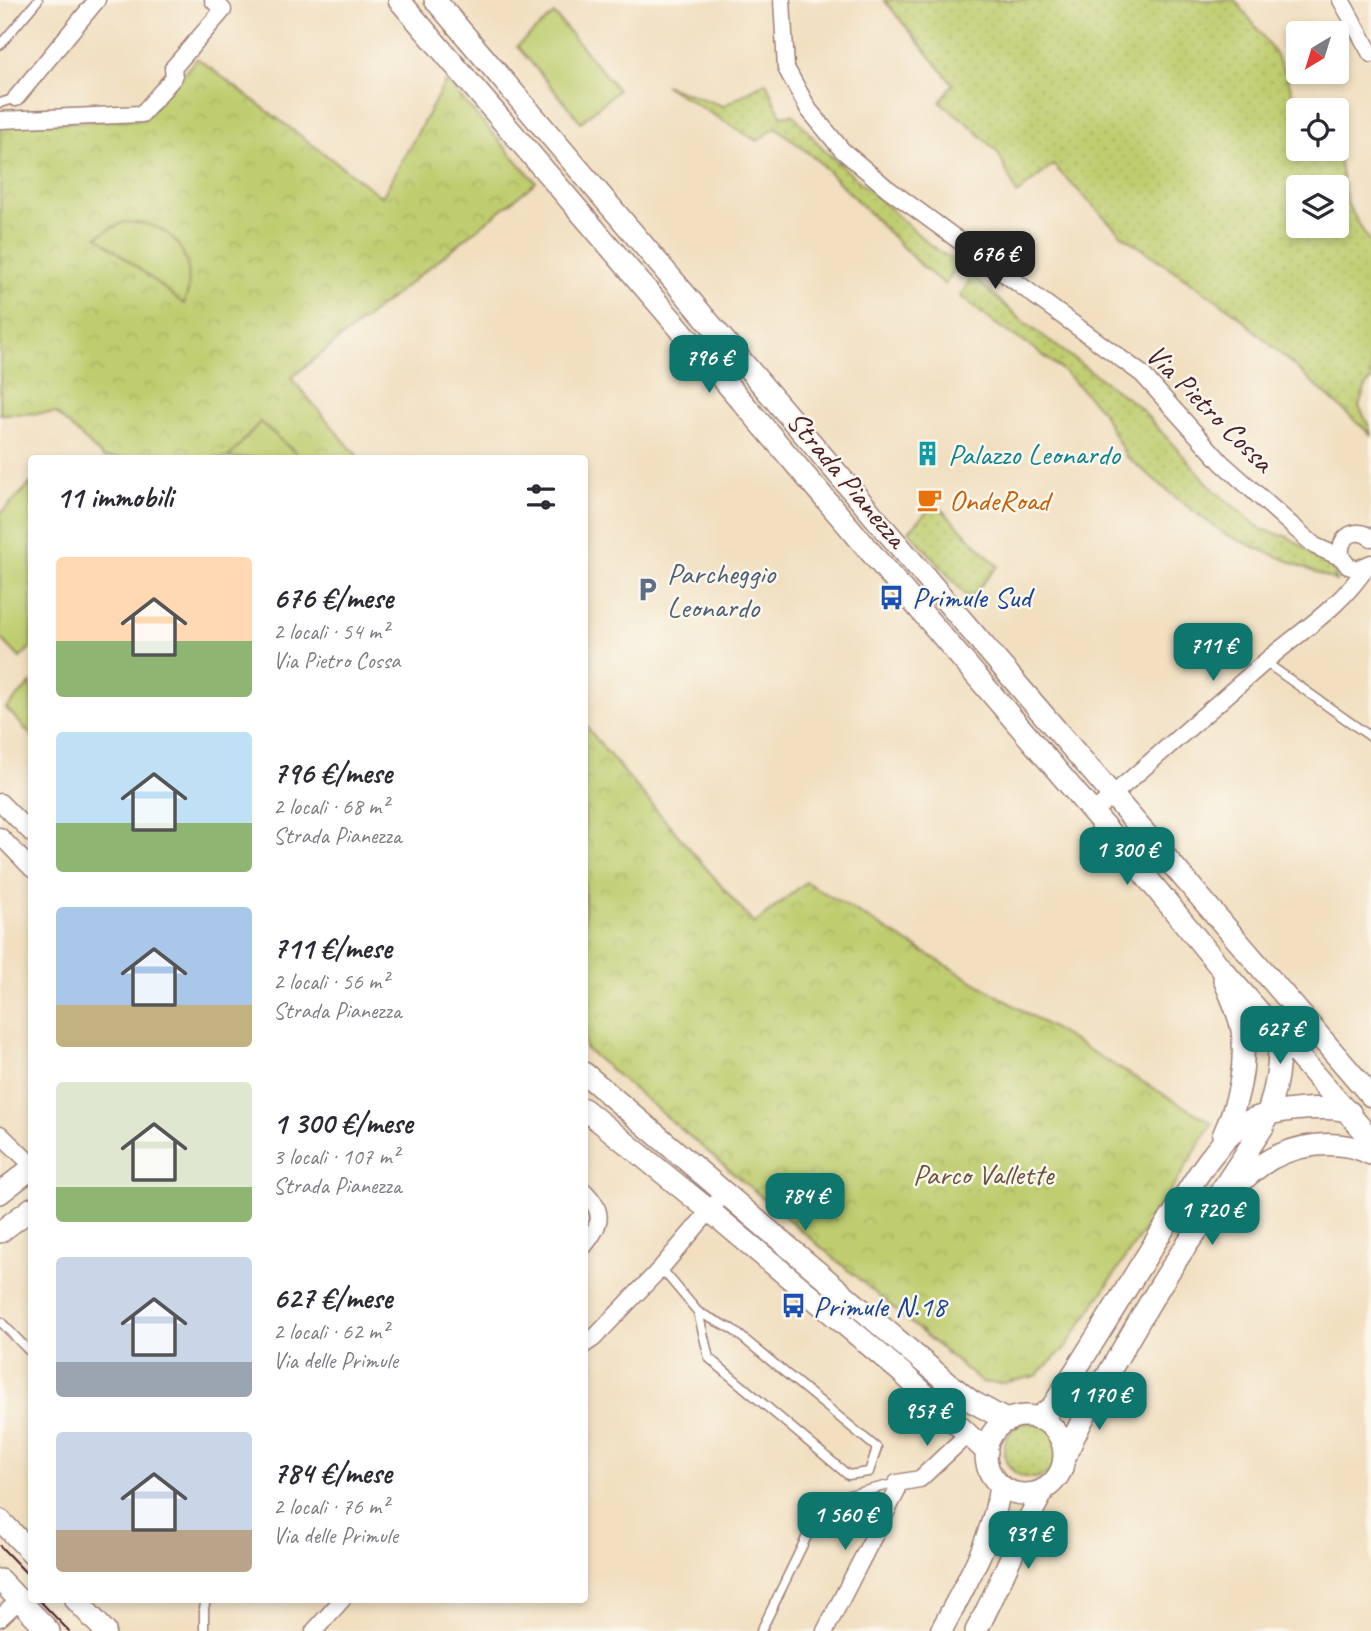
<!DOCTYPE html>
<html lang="it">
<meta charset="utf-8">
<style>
:root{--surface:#fff;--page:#f2f2f3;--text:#2b2b33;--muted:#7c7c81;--accent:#0f766e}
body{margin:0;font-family:Caveat,sans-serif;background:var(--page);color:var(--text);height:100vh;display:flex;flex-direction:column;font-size:26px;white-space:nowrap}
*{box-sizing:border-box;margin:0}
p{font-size:23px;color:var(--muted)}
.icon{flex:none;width:38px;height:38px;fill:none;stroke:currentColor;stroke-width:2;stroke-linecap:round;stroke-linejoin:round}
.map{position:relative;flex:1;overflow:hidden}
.side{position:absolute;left:28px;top:455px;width:560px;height:1148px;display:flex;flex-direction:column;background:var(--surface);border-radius:7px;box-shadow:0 4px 10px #0003}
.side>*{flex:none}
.needle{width:46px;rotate:218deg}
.fabs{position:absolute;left:1286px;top:21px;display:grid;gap:14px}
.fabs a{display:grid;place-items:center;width:63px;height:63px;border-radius:7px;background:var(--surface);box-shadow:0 4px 10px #0003;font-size:35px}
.price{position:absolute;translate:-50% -60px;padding:0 16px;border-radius:14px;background:var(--accent);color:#fff;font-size:23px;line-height:46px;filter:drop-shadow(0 2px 4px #0008)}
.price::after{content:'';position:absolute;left:50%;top:42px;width:21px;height:16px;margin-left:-10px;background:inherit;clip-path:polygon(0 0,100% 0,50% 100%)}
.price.selected{background:#222;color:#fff}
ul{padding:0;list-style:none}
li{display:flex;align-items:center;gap:21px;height:175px;padding:0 28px}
li span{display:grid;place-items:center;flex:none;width:196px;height:140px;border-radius:7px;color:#555}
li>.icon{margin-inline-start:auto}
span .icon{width:84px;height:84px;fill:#fffc;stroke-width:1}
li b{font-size:30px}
h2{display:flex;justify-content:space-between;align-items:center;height:84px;padding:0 28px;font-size:30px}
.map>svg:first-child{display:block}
.grass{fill:url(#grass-dots);stroke:#84764d;stroke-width:2;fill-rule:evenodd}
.park{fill:url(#park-crowns);stroke:#84764d;stroke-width:2}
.pitch{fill:#bfcd6f;stroke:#84764d;stroke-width:2}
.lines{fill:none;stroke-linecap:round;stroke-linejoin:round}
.lane-casing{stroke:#9e7f76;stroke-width:11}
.street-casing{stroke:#9e7f76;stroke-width:19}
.secondary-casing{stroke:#9e7f76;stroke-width:24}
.lane{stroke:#fff;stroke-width:8}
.street{stroke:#fff;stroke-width:16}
.secondary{stroke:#fff;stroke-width:21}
.tram{stroke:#4a1f2b;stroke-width:2}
.labels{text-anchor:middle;stroke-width:5;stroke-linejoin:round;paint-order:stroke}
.street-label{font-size:30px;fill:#4a1f2b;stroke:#fbf7ec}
.culture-label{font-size:30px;fill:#0d838f;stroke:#fbf7ec;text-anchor:start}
.food-label{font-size:30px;fill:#c56008;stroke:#fbf7ec;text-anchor:start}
.service-label{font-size:30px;fill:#4e5e75;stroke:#fbf7ec;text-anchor:start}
.transit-label{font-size:30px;fill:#164399;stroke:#fbf7ec;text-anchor:start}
.park-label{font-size:30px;fill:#6d533f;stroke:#fbf7ec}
</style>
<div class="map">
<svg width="1371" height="1631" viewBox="0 0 1371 1631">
<defs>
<pattern id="grass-dots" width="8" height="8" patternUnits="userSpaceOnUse" patternTransform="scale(1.75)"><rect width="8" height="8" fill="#bfcd6f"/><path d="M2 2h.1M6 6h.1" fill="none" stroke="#a6b060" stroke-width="1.8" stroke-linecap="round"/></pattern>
<pattern id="park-crowns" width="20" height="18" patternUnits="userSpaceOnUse" patternTransform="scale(1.75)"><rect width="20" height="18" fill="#bfcd6f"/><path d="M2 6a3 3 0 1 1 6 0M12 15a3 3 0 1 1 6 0" fill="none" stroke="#a6b060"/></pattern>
</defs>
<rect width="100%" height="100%" fill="#fbf7ec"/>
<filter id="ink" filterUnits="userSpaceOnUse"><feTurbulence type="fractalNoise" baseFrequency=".0143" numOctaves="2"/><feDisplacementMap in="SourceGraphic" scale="14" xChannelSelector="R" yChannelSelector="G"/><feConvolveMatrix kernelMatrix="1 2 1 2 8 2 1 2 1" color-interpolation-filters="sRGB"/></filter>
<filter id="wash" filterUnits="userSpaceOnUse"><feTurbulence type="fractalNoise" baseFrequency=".00686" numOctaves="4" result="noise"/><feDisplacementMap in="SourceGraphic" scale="28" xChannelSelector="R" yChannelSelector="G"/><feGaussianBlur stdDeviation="1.57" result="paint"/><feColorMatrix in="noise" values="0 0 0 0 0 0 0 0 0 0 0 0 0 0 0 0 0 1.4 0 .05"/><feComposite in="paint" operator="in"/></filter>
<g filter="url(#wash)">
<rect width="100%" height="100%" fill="#f1dfc0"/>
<!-- grass -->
<path class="grass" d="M884,0h351c23,30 54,65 60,104 2,16 0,34 0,50l44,5 8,44 24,42v136l-4,3 -8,22 9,18 3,11 -137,-123 -112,-77 -69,-70 -36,29 -19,-41 -28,-28 -30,-23 13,-18zM1298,187h39v39h-39z
M766,82l15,34 12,-2 29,34 108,97 28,19 -13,21 -26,-21 -101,-103 -42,-34 -19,14 -93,-56 59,21z
M972,276l52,46 115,85 77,85 45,37 27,8 47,31 1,13 -110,-46 -46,-34 -54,-45 -25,-46 -35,-37 -30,-23 -39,-25 -37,-29z
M935,503l63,63 -29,33 -60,-68z
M1004 1450a28 28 0 1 1 56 0a28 28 0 1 1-56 0Z"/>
<!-- park -->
<path class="park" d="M197,58l185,139 64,-116 90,101 -245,196 68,80h-255l-48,-45 -56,1v-289l144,-6z
M584,723l22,28 148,173 52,-42 406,241 -31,52 -116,173 -29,28 -34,7h-20l-397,-335z"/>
<!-- pitch -->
<path class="pitch" d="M554,14l64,76 -37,32 -64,-76z
M124,222c7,1 15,1 22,2 38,9 50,47 38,80l-87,-68z
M260,422l41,36h-73z
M31,483v164l-11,11 -20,-21v-123z
M31,683v52l-25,-27z"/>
</g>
<g filter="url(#ink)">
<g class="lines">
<defs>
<path id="lane" d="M0,45l38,-45
M0,103l16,-5
M1265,662l106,75
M661,1268l37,44 34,17 145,119 -8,24
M698,1312l11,46 139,117 21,-3
M0,1321l32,33
M204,1631v-22l2,-9
M761,1631l63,-130 73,-18"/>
<path id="street" d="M782,0l4,68 23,42 33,40 45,38 255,186 80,89 93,83 27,12 6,8 9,3 14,-6
M1341,0l30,54
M16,98l81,-98
M0,120l142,-6 32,-37 -1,-9 50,-58 -10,-10
M1342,558c-6,-19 13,-33 29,-20
M0,802l32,32
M1092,813c58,-51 116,-102 174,-152 35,-30 76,-55 101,-95
M0,836l32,33
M0,1134l32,31
M584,1191c21,21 18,33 0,55
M584,1345l10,-7 67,-70 56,-66
M0,1618l19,-18
M314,1631l28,-31
M825,1631l71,-138 1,-10 23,-4 48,-45"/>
<path id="secondary" d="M399,0l714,836 107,131 151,172
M435,0l527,620 409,476
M584,1073l364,310 23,18 37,20
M584,1109l126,102 191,161 86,80
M1223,1136c15,-34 24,-68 19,-106 -3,-17 -12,-35 -18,-51
M1221,1191l42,-64c11,-31 21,-67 13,-99
M0,1193l32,-25
M0,1232l32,-24
M986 1455a39 39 0 1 1 78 0a39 39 0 1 1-78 0Z
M1036,1419l16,-12c40,-61 77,-124 116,-185 22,-33 42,-73 74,-97 18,-15 86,-21 108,-13
M1064,1460c15,-38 36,-72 57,-108 37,-63 79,-142 139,-186 30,-22 77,-29 111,-12
M0,1520l32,33
M0,1580l49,51
M76,1600l29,31
M941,1631c24,-46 53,-93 59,-146
M976,1631c25,-46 42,-96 68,-141"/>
</defs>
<!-- lane casing -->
<use href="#lane" class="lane-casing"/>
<!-- street casing -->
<use href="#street" class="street-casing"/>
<!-- secondary casing -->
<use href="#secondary" class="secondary-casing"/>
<!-- lane -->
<use href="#lane" class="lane"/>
<!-- street -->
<use href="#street" class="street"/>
<!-- secondary -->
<use href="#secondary" class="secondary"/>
<!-- tram -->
<path class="tram" d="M0,1546l32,33
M39,1600l30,31"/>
</g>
</g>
<!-- icons -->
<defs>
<symbol id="building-bare" viewBox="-9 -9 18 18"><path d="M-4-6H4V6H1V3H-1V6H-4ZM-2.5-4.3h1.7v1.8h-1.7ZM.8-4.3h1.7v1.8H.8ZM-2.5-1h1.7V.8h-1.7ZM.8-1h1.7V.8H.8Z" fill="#0f9aa8" stroke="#fbf7ec" stroke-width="2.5" paint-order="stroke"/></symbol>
<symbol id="cafe-bare" viewBox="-9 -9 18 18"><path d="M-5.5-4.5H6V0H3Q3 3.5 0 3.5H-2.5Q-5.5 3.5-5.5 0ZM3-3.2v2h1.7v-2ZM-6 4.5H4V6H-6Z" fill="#e8710a" stroke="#fbf7ec" stroke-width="2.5" paint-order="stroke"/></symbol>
<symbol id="parking-bare" viewBox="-9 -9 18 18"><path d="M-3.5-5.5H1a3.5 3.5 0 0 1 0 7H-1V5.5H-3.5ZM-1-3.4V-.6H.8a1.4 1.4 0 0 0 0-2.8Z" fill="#5c6f8a" stroke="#fbf7ec" stroke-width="2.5" paint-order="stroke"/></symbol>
<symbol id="bus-bare" viewBox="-9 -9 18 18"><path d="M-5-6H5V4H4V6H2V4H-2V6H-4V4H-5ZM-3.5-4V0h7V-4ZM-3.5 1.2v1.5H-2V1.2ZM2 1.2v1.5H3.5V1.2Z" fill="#1a4fb4" stroke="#fbf7ec" stroke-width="2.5" paint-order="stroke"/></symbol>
</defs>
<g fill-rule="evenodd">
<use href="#building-bare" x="910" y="436" width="35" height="35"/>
<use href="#cafe-bare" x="912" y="482" width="35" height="35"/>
<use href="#parking-bare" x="630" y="572" width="35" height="35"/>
<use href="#bus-bare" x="874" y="580" width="35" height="35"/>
<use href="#bus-bare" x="776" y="1288" width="35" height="35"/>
</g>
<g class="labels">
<!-- street labels -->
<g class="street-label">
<text transform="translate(1210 408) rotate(45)" y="10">Via Pietro Cossa</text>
<text transform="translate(847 479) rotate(50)" y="10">Strada Pianezza</text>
</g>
<!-- culture labels -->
<g class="culture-label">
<text x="948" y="464">Palazzo Leonardo</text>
</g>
<!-- food labels -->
<g class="food-label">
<text x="949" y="510">OndeRoad</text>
</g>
<!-- service labels -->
<g class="service-label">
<text x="667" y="583">Parcheggio<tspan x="667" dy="34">Leonardo</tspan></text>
</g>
<!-- transit labels -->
<g class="transit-label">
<text x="912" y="607">Primule Sud</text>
<text x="813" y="1316">Primule N.18</text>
</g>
<!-- park labels -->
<g class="park-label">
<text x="983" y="1184">Parco Vallette</text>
</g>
</g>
</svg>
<div class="fabs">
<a><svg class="needle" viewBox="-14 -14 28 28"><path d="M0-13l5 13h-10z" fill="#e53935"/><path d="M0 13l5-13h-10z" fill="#7c7c81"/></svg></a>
<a><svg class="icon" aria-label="locate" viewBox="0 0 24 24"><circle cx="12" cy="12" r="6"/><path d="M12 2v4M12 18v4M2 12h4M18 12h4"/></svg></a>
<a><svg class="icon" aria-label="layers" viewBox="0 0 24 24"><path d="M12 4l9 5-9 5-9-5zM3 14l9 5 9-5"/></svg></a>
</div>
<b class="price selected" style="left:995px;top:291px">676 €</b>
<b class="price" style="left:709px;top:395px">796 €</b>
<b class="price" style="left:1213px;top:683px">711 €</b>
<b class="price" style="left:1127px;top:887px">1 300 €</b>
<b class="price" style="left:1280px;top:1066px">627 €</b>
<b class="price" style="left:805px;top:1233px">784 €</b>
<b class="price" style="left:1212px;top:1247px">1 720 €</b>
<b class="price" style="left:1099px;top:1432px">1 170 €</b>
<b class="price" style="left:927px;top:1448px">957 €</b>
<b class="price" style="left:845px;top:1552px">1 560 €</b>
<b class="price" style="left:1028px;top:1571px">931 €</b>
<section class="side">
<h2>11 immobili<svg class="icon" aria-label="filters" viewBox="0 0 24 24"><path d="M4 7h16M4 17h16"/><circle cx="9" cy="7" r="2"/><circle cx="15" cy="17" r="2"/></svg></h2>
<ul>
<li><span style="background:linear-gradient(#ffd9b3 60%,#8fb573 0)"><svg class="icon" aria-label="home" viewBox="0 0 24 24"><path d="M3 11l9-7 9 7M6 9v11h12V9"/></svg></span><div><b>676 €/mese</b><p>2 locali · 54 m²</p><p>Via Pietro Cossa</p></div></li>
<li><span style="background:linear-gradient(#bfe0f5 65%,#8fb573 0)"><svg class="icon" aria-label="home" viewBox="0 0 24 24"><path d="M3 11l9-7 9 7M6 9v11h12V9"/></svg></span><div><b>796 €/mese</b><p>2 locali · 68 m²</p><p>Strada Pianezza</p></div></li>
<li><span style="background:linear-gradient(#a9c7e8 70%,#c2b280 0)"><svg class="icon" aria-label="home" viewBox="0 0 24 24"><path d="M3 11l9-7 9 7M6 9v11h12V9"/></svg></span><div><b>711 €/mese</b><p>2 locali · 56 m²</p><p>Strada Pianezza</p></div></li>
<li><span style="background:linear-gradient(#dfe7d0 75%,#8fb573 0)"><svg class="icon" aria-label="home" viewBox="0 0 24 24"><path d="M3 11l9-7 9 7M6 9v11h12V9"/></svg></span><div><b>1 300 €/mese</b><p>3 locali · 107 m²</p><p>Strada Pianezza</p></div></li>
<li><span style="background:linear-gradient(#c9d6e8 75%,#9aa5b1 0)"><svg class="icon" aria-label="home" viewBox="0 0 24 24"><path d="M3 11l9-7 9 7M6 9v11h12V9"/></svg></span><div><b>627 €/mese</b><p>2 locali · 62 m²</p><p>Via delle Primule</p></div></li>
<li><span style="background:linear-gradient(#c9d6e8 70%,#b9a48a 0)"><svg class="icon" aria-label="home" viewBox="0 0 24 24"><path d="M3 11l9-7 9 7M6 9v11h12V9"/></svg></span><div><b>784 €/mese</b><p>2 locali · 76 m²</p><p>Via delle Primule</p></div></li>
</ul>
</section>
</div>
